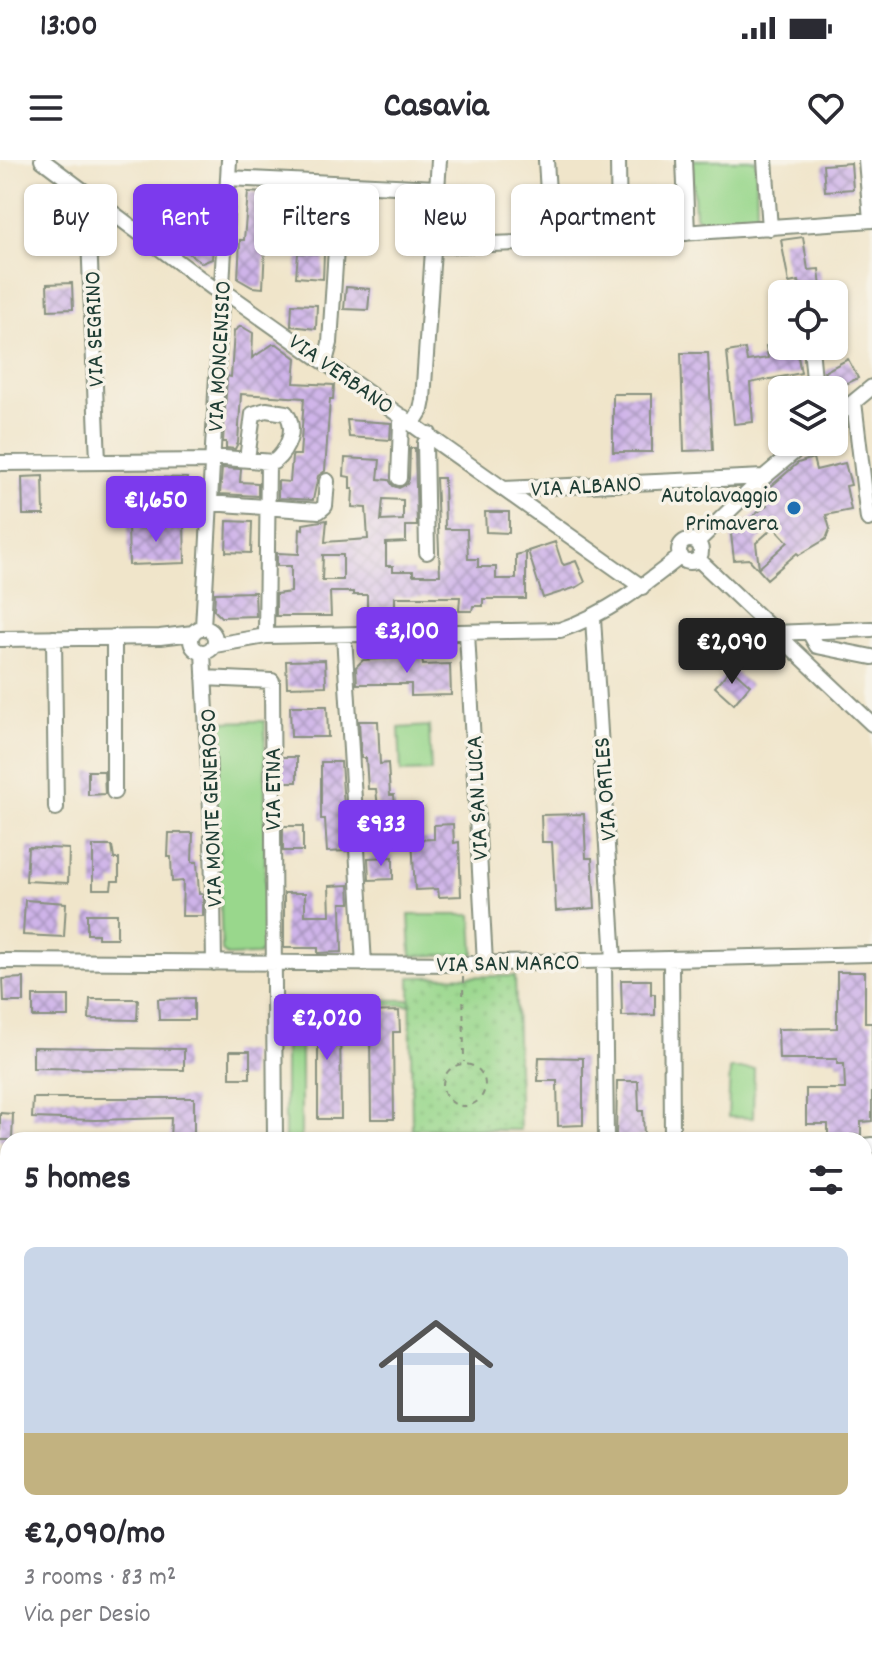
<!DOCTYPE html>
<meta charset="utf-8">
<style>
:root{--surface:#fff;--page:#f7f7f7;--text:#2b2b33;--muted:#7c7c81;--line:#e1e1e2;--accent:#7c3aed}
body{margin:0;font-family:Dekko,sans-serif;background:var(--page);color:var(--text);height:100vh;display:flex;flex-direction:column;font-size:30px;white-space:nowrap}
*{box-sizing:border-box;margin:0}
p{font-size:26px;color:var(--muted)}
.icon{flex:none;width:44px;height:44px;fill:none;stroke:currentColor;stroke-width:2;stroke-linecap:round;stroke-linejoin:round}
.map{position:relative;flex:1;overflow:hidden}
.drawer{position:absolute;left:0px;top:972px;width:872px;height:536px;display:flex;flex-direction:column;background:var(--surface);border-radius:24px 24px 0 0;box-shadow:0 2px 6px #0004}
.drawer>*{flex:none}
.banner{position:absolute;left:24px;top:24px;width:824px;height:72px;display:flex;gap:16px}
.controls{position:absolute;left:768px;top:120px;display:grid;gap:16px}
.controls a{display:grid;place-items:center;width:80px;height:80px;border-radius:12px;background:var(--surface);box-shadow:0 2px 6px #0004;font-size:40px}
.price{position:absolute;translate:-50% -68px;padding:0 18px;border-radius:8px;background:var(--accent);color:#fff;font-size:26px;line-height:52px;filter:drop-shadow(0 2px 4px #0008)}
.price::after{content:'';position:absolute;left:50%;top:48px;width:24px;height:18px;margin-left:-12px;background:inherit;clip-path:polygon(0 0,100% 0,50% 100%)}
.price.active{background:#222;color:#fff}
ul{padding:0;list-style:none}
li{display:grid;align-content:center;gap:16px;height:424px;padding:0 24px}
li+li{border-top:2px solid var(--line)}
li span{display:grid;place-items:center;height:248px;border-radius:12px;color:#555}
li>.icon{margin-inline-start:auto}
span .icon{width:144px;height:144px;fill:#fffc;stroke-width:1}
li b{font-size:34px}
h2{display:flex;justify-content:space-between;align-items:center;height:96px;padding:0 24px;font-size:34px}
.tag{padding:0 28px;border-radius:12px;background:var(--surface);box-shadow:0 2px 6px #0004;font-size:28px;line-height:72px}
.tag.active{background:var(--accent);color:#fff}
.status{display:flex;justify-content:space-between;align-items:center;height:56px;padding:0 40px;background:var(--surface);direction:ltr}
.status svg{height:22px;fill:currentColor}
header{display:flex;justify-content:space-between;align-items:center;height:104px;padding:0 24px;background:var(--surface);font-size:36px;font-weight:800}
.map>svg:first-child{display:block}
.green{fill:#99d78c;stroke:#5c8a60;stroke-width:2}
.park{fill:url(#park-dots);stroke:#5c8a60;stroke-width:2}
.building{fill:url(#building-cross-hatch);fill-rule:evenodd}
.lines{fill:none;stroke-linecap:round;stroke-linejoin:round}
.minor-casing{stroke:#88917f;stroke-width:18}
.path{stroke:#88917f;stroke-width:2;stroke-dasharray:6 6;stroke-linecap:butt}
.minor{stroke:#fff;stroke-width:14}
.poi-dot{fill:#1f6fb2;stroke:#f7f3e8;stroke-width:3}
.labels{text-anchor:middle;stroke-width:7;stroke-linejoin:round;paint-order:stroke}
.street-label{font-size:24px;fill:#1f3d34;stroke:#f7f3e8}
.poi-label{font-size:24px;fill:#1f3d34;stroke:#f7f3e8;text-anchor:end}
</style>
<div class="status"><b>13:00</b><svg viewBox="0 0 49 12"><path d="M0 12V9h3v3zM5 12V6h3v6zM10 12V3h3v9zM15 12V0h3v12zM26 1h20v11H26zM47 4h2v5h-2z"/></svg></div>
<header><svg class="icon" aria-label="menu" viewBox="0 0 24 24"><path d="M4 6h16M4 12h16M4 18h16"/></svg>Casavia<svg class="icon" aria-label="heart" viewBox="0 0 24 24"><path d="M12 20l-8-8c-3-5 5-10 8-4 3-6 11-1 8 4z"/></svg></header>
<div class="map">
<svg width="872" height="1508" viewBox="0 0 872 1508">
<defs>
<pattern id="park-dots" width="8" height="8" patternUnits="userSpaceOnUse" patternTransform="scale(2)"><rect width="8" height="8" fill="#99d78c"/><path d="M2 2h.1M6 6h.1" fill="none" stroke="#83b979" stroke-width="1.8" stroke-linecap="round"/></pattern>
<pattern id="building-cross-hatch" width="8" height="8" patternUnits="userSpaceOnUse" patternTransform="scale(2)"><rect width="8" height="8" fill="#cfb4e9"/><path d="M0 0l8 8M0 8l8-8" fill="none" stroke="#a794be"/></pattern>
</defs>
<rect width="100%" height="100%" fill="#f7f3e8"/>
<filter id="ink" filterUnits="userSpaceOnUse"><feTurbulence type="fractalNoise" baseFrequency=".0125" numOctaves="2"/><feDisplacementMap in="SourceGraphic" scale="16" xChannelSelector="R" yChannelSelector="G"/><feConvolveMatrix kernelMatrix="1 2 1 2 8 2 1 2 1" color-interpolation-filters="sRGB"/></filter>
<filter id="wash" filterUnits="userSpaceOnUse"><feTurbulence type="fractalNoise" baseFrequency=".006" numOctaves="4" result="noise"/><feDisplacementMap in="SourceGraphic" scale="32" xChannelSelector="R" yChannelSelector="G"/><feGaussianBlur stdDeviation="1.8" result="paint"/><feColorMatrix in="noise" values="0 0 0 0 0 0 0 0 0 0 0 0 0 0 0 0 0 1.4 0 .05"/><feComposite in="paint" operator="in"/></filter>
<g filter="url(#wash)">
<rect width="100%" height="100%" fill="#f0e5ca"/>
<!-- green -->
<path class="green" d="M692,0h64l1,56 -4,3 -51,2 -7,-5z
M265,561v226l-7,8 -30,1 -6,-5 -8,-229z
M429,566l2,45 -30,1 -2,-44z
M409,755h63l2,39 -63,2z
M285,839l125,1v5h-109v135h-16z
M730,909h24l-1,49 -25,-1z"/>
<!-- park -->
<path class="park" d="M515,816l5,154 -108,-1 -2,-152z"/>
<g id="blocks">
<!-- building -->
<path class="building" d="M851,3l2,26 -28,2 -2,-26z
M248,32l31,2 -2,32 -11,-1 -3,63 -11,-1 -14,-8 2,-39h4z
M185,39l27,3 -1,8 5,1 -4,48 -10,4 -27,-20 4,-38h6z
M646,40l1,25 -18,1v-25z
M803,77l5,33 11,-1 2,19 -20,3 -2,-10 -10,2 -8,-43z
M298,93l26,1 -1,25 -27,-2z
M72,123l1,26 -25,1 -1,-26z
M346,127l24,2 -2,21 -24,-1z
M292,144l25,1 -1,24 -25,-3z
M241,166l12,7 -1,25 21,-14h4l19,14 -2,25 40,2 -1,14h-3l-5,72 -7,5 -5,24 -35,-2v-17l12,1 2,-25 1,-2h7l4,-57 -63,-4 -3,49 -3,6 -9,-1v-6h-3l4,-66 4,1 3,-46z
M782,183v3h14l5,27 -51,10 3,39 -19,2 -7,-72 18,-3 2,12 21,-3 -2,-12z
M681,193h27l5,97 -29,1z
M848,199l10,19 -24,12 -10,-18z
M613,234h39v58h-39z
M347,260l44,3 -1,17 -41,-3z
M410,288h5l2,78h-11v16l-20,1v23h7v5h20v4h27l-4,-97h8l1,51h22l1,30h10v8h18v12h20v-24l10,-3v47h-43v7h-10l-1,5h-13l1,-14h-65v11h-28v-13h-14v-3h-23l1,24h-55v-22l15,-2v-26h-14v-13l22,1 1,-26 3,1v-5l24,-4 -2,22 43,-3 -2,-31 -14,-1 1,-18h-3v-12l-6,-1 1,-18 35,2 -2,19 11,1 4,6 6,2 8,-4 2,-5zM383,339l20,1v20l-22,1zM323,395h20v25h-21z
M813,298l3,12 29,-7 6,22 -5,1 5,24 -25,5 4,14 -4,10 -27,16 -2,-2 -30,26 -18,-20 -15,1 -3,-26 36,-29 -6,-6v-4l37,-32zM774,367l14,15 -29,26 -3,-25z
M222,308l19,1 -1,13 18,1v13l-38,-2z
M43,316l1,39h-21l-1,-38z
M147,317l40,1 -1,28 -40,-1z
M485,352h24v21l-23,-1z
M227,361l25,1 -1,31 -25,-1z
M184,363l1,40 -56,2 -1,-40z
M555,382l7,21 2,2 12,-4 9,21 -8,5 -34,11 -15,-47z
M255,432l1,24 -35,1 -7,-7 1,-17z
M422,497l1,8 27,-1 1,31 -40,1v-12h-54l-1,-17 7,-7z
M325,500l1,26 -39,1 -1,-26z
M731,508l19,17 -16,19 -19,-17z
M290,546h37l1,31h-37z
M359,561h19l2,43 8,-1 2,32h4l2,21 -17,1 -3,-28h-8l-2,-31h-5z
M282,597h15v25h-14z
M321,602h20l6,89 -20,1 -2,-33h-4z
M88,611h16l1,23 -17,1z
M584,654l2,44h6l3,50 -39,3 -4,-69h-10l-1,-27z
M453,664l1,19 5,-1 2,54 -22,1 -1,-8 -23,1 -3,-50 22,-1v-14z
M283,666h20v25h-20z
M169,673h24l-1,29h5l2,32h4v22h-21l1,-35 -11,1 -1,-25h-3z
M93,686h19l2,13h5v22h-7l-1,8h-18z
M28,687l41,2 -1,34 -42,-2z
M393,697v22l-24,1 -1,-22z
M349,725l1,18h-9l1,49 -24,1v-5h-34v-55h21v22h25l-1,-29z
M25,740l41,3 -2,34 -41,-2z
M87,754h30v24h-19v-4h-11z
M837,812h28v51h7v98l-11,1v13l-33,1v-12h-22v-35h39l-1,-25h-7v-5h-58l-1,-30 59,-1z
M24,818v24h-20l-1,-23z
M621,820h30v14h4v21l-33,1z
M33,836h36v21h-36z
M194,838v22h-35l-1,-21z
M90,839h48l-1,21 -48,-1z
M399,851l1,21h-7l1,87h-23l-1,-86h-4l-1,-21z
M309,852l31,1 1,106h-23v-74h-10z
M33,887l151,2v21l-151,-2z
M230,891h20v27h-20z
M539,897l44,1v67l-25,1 -1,-45h-19z
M617,921h21l1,30h4l1,26h-28z
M33,938h161v42h-24l1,-22 -76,2 -63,-2z
M0,953l13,1 -1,26h-12z"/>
</g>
</g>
<g filter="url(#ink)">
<use href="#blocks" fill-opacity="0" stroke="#88917f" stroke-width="2"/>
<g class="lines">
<defs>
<path id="minor" d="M42,0l171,128 18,8 411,291
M546,0l5,82
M618,0l1,77
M684,0l3,73
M765,0l5,68
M866,0l5,60
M228,18l208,10
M93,38l-5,15 10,248
M432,86l119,-4 321,-22
M811,187l4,43
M325,202l5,-19 10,-157
M854,242l14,117
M834,258l38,-31
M413,263l8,-13 2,-10 16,-240
M212,297l62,5c14,-12 23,-33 12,-49l-20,-3 -13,4 -6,45
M0,303l211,-2
M399,318l2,-55 2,-6
M504,329l260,-12
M209,343l110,8 6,-5 2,-25
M679 391a11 11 0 1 1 22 0a11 11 0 1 1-22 0Z
M697,382l67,-65 42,-35
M427,392l-2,-109 4,-9
M698,399l174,165
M593,458l21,342
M203,467l26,-467
M191 480a12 12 0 1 1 24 0a12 12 0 1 1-24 0Z
M809,472l8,14 55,11
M467,473l18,330
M774,473l98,-4
M344,475l20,329
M266,476l2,-173
M114,477v155
M54,478l2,170
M0,479l160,-2 33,-4
M215,485l51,-9 294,-6c47,-16 82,-43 121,-74
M203,492l9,179 2,132
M204,518l68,3 3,459
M671,800l1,180
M0,801l463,3 409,-10
M604,801l2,179
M864,986l8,-1
M0,1021h8
M0,1118h8
M864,1137h8
M387,1500v8
M480,1500v8
M0,1506l46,2"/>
</defs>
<!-- minor casing -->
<use href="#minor" class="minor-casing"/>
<!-- path -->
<path class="path" d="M359,490l32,-2 13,6 41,-1 8,-5
M463,817l1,85
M443 925a21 21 0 1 1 42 0a21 21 0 1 1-42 0Z"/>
<!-- minor -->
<use href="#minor" class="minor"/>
</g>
</g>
<!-- markers -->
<circle class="poi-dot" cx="794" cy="348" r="8"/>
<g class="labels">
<!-- street labels -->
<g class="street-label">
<text transform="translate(93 169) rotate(-92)" y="8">VIA SEGRINO</text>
<text transform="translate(218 196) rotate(-87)" y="8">VIA MONCENISIO</text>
<text transform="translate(342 213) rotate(35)" y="8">VIA VERBANO</text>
<text transform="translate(586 325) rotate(-3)" y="8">VIA ALBANO</text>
<text transform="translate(272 629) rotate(-90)" y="8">VIA ETNA</text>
<text transform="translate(604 629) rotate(-94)" y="8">VIA ORTLES</text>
<text transform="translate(476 638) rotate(-93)" y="8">VIA SAN LUCA</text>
<text transform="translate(210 648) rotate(-92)" y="8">VIA MONTE GENEROSO</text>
<text transform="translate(508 802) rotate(-1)" y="8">VIA SAN MARCO</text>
</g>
<!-- poi labels -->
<g class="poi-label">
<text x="778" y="342">Autolavaggio<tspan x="778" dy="28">Primavera</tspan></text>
</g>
</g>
</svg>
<div class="controls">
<a><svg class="icon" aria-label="locate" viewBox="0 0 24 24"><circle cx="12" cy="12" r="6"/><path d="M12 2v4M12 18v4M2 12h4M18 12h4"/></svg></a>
<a><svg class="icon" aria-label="layers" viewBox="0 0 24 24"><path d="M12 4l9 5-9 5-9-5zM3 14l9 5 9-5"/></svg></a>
</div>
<b class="price" style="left:156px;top:384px">€1,650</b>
<b class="price" style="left:407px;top:515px">€3,100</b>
<b class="price active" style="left:732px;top:526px">€2,090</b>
<b class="price" style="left:381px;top:708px">€933</b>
<b class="price" style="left:327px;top:902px">€2,020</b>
<div class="banner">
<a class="tag">Buy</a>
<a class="tag active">Rent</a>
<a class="tag">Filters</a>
<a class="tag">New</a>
<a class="tag">Apartment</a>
</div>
<section class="drawer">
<h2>5 homes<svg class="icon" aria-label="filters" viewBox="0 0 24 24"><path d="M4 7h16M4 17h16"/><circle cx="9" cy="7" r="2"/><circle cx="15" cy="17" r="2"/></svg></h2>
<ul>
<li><span style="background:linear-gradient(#c9d6e8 75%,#c2b280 0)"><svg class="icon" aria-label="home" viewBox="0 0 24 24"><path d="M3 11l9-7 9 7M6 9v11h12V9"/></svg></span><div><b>€2,090/mo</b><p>3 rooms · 83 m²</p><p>Via per Desio</p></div></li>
</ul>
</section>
</div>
